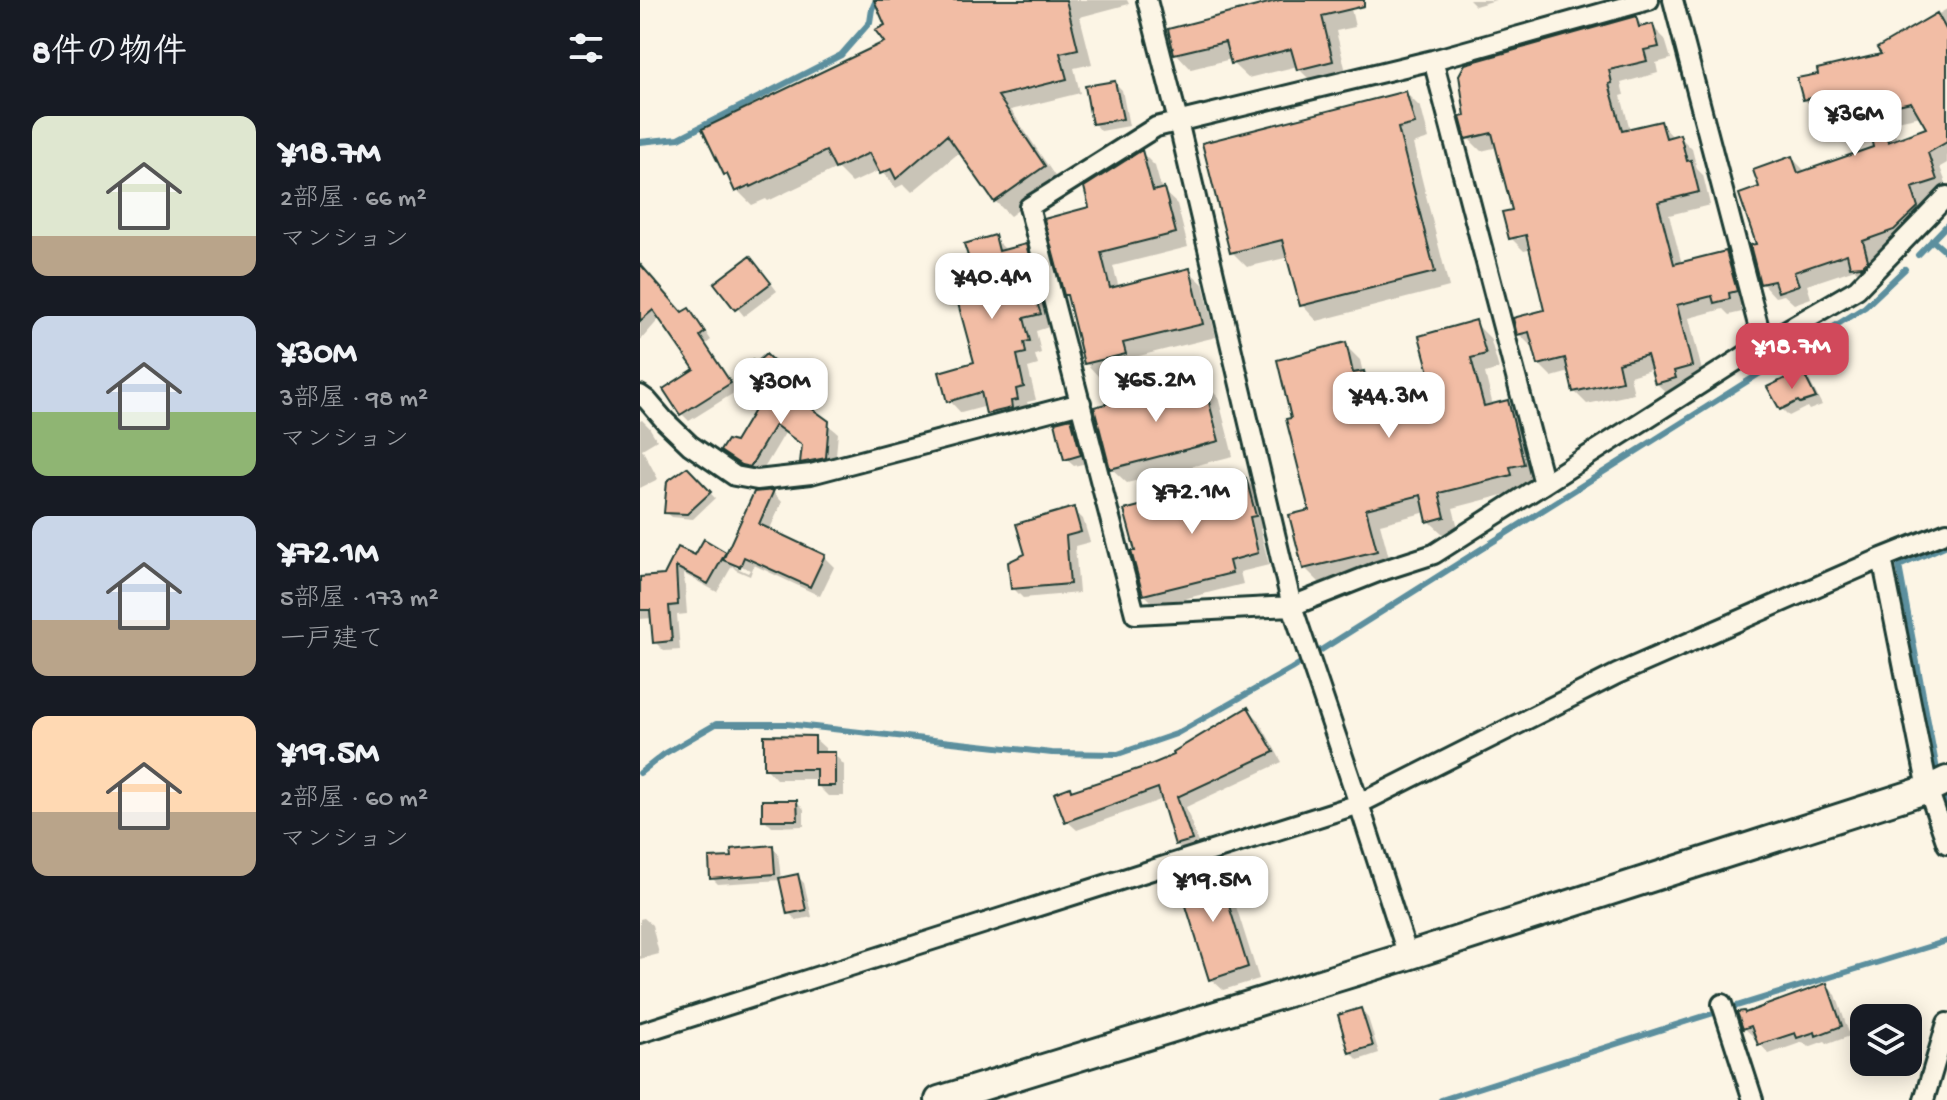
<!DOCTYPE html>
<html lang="ja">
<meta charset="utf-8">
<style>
:root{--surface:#171b24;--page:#20242c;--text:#f1f3f6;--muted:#9ea1a6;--accent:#d1495b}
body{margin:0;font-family:"Gochi Hand","Klee One",sans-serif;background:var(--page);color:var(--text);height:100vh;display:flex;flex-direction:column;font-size:30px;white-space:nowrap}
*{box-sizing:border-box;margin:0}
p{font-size:26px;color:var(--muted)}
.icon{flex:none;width:44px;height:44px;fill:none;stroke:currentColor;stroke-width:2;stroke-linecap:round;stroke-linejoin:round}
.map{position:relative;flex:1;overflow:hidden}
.details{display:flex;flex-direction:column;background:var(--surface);width:640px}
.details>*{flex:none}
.controls{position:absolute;left:1210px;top:1004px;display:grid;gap:16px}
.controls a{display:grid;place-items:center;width:72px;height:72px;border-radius:16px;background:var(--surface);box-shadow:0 4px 20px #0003;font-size:40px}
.price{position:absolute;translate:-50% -68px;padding:0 18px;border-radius:16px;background:#fff;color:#222;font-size:26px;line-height:52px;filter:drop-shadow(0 2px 4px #0008)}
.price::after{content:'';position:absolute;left:50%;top:48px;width:24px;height:18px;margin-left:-12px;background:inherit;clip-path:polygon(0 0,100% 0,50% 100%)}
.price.selected{background:var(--accent);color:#fff}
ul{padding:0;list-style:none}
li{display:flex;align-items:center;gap:24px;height:200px;padding:0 32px}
li span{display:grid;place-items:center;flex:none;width:224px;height:160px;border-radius:16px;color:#555}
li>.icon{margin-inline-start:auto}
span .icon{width:96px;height:96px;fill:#fffc;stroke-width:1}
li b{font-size:34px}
h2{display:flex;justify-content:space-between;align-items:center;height:96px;padding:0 32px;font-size:34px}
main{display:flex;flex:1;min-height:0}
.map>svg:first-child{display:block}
.shadow{fill:#0003;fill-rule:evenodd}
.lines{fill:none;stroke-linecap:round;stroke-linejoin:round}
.stream{stroke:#5b8f9e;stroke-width:6}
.building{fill:#f2bda5;stroke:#1f3d34;stroke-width:2;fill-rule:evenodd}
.street-casing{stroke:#1f3d34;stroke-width:24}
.secondary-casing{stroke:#1f3d34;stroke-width:32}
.street{stroke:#fcf5e5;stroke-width:18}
.secondary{stroke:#fcf5e5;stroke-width:26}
</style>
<main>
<section class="details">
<h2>8件の物件<svg class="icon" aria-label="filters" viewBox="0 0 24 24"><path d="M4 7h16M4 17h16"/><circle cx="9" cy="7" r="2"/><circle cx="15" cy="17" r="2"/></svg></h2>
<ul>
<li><span style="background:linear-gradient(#dfe7d0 75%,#b9a48a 0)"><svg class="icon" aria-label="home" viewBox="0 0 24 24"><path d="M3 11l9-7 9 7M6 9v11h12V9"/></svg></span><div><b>¥18.7M</b><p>2部屋 · 66 m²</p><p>マンション</p></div></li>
<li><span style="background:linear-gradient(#c9d6e8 60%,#8fb573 0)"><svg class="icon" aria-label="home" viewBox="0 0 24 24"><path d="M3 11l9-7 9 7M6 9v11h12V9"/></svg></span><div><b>¥30M</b><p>3部屋 · 98 m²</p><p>マンション</p></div></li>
<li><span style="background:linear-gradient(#c9d6e8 65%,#b9a48a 0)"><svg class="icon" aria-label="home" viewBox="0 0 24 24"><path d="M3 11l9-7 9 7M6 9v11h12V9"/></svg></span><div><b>¥72.1M</b><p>5部屋 · 173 m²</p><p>一戸建て</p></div></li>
<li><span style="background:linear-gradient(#ffd9b3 60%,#b9a48a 0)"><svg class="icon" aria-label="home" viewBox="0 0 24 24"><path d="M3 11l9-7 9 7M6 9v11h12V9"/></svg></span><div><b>¥19.5M</b><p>2部屋 · 60 m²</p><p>マンション</p></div></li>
</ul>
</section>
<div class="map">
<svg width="1307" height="1100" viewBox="0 0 1307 1100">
<rect width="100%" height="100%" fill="#fcf5e5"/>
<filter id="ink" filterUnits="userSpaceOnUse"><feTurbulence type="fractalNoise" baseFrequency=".0125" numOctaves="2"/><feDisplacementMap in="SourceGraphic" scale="16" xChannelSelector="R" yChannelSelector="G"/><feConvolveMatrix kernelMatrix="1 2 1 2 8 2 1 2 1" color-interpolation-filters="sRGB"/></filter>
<g filter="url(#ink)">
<!-- shadow -->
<path class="shadow" d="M243,0h244l2,4 -49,13 12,47 -18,4 6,25 -69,17 47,71 -48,35 -15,-15 -34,-50 -49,41 -8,-8 -8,4 -16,-18 -28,13 -15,-15 -69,33 -2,-2 -14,6 -15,-15 -5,-9 -6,-7 161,-131v-18z
M636,0h73l6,27 -19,4 11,45 -33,8 -15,-15 -1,-3 -50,12 -16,-15 -1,-4 -40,10 -15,-16 101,-50z
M829,0h27l-21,6z
M1307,9v154l-7,4 7,19v8l-22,8 6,19 -23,22 -32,12 5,20 -15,5 -11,-11 -48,16 4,13 -17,6 -10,-9 -9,2 -13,-14 -3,-38 3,-57 30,-30 14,14 70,-24 -4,-14 -39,9 -13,-14 -5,-19 -11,-11 81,-44 -5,-6zM1281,116l8,13 -32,12 -5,-19z
M995,18l10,10 7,-2 13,13 6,20 -15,4 2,10 -37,10 3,12 -3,1 9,34 30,-7 14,15 5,-2 13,13 5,20 6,6 7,30 -41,10 13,49 44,-11 12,13 10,38 -8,2 2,6 -13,3 -6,-6 -34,9 15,61 -35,16 -13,-12 -3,-14 -23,7 4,18 -47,10 -13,-13 -4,-19 -18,5 -13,-13 -4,-18 -3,1 -13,-13 27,-23 -14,-62 -8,2 -13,-13 3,-27 -16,-64 -17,4 -13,-13zM896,234l-19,5v-4z
M475,83l7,7 7,36 -28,5 -7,-8z
M766,93l15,15 8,31 -16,5 36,143 -132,34 -15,-16 -13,-48 -42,10 -15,-15z
M502,153l13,13 7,25h1l14,13 11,43 -75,19 6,22 70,-17 14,13 13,53 -81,20 3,10 -39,10 -13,-14 -17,-66 -3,-3 26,-86z
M354,238l13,13 19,-5 12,13 14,67 -16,5 5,22 -6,2 3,10 -10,3 8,32 -9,2 3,10 -29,13 -13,-13 -1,-6 -26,7 -12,-13 27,-37 -6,-105z
M117,265l20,26 -33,25 -27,-33z
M0,269l42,45 6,-4 8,8 15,22 -5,4 31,47 -48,30 -7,-7 -16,-25 31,-19 -37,-52 -20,23z
M835,323l15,15 9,31 -14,4 8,33 14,-4 15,15 15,62 -13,3 2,7 -73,19 6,24 -15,3 -15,-14 -2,-9 -47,12 11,41 -71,18 -15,-15 7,-57 -19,-91 52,-75 15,15 3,13 15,15 2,10 55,-14z
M126,357l13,14 -15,14 -15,-10z
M1162,372l7,8 13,25 -13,5 -2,-3 -18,9 -8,-8z
M135,380l20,12 9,9 -2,3 36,29 -3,33 -24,5 -9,-9 2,-15 -19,-14 -25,42 -7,-1 -21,-14 -9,-9 13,-6z
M563,382l15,15 15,59 -106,27 -16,-15z
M2,420l7,7 8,13 -15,9 16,30 -18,9v-67z
M430,420l7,8 10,35 -13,3 -8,-7z
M47,469l28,29 -22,21 -21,-2 -6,-5z
M606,480l11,12 9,35 -6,2 9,36 -29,7 3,12 -87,22 -12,-12z
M133,492l9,10 -13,29 55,26 10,10 -14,29 -66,-31 -4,11 -14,-6 -4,-4 -15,26 -33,-18 3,40 -10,1 3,35 -16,1 -9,-9 -2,-24 -13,1v-40l25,-2 14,-28 17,9 29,-5 2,3zM95,563l15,7 -2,3 -13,-6z
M433,509l10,10 7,23 -15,4 4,47 -56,5 -10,-10 14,-33z
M608,709l10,10 24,43 -96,45 14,42 -14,5 -10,-10 -13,-45 -86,31 -10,-9 5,-28 105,-37z
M174,738l11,10v6h9l10,11v31h-16l-10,-10v-7h-42l-10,-11z
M157,802l7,7v17l-32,1 -8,-8z
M132,847l6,6 3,26 16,-3 7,7 8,34 -16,3 -7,-7 -7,-33 -64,4 -6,-6 22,-19z
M576,870l12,11 31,98 -36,11 -12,-11z
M4,918l8,7 7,29 -19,5v-40z
M1187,986l9,9 14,41 -22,8 -3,-3 -17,6 -5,-5 -34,12 -9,-10 -3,-8 -3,1 -10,-9 2,-13z
M721,1010l7,8 11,35 -21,7 -7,-8z"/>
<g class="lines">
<!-- stream -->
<path class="stream" d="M0,142l39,-4 162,-83 29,-33 2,-13 4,-9
M1292,240l15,13
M1278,255l29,-30
M1297,770l-38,-204 48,-21
M0,773l24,-19 52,-30h71l265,29 66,1 58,-20 115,-65 574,-362 40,-38
M1305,799l2,7
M801,1100l247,-79 259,-80"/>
</g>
<!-- building -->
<path class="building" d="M234,0h192l12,49 -18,4 7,26 -69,17 47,70 -51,36 -47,-67 -51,44 -5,-10 -11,5 -11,-21 -34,16 -9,-18 -75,36 -1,-2 -15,7 -8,-18 -3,1 -22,-46 182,-87 -9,-12 10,-5z
M640,0h84v6l-42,10 11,45 -36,9 -6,-21 -60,15 -6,-22 -51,12 -6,-25z
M1297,13l10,18v111l-19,11 9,27 -25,8 6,19 -24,23 -31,11 5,19 -6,6 -12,1 -3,-13 -53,18 5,13 -21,7 -4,-11 -14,3 -10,-39 6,-1 -17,-50 20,-7 -6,-17 39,-14 6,17 75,-26 -6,-28 -49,11 -7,-32 -8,2 -6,-22 21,-4 -1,-5 64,-15 -4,-6zM1271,102l15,26 -38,14 -8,-33z
M996,16l3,11 14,-3 6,23 -15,3 3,11 -38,9 3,13 -3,1 13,46 39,-9 5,17 14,-4 7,27 4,-1 8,32 -41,10 16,62 52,-13 11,40 -8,2 1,6 -16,4 -2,-7 -35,9 15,61 -18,5 2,7 -21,6 -8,-29 -29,8 4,18 -49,11 -8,-34 -27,7 -9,-33 -12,3 -4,-17 31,-8 -18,-75 -17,4 -7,-27 10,-2 -20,-77 -26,6 -6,-22 5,-1 -6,-41 6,-11z
M475,81l8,38 -31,5 -7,-38z
M766,91l9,33 -17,4 37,144 -135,34 -18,-66 -52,13 -28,-110z
M502,150l11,41 11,-3 12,45 -75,19 9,36 80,-20 13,56 -80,19 3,11 -42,10 -17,-69h-3l-20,-76 45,-12 -5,-20z
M355,235l4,16 27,-7 15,58 -4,1 4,11 -17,4 6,23 -6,1 2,11 -9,2 7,32 -8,2 2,11 -7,1 1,7 -26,6 -5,-22 -34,10 -8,-30 35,-10 -27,-99 21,-7 -4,-12z
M110,256l21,27 -36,27 -21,-27z
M0,264l42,48 7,-4 16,24 -5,4 31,47 -51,32 -17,-26 31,-20 -41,-59 -13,11z
M836,320l10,34 -15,4 13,48 24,-6 16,64 -14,3 2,8 -73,18 6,24 -18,5 -6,-27 -55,14 11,42 -74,18 -14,-54 20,-5 -23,-91 5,-1 -14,-58 69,-18 7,31 11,-2 6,27 62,-15 -13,-47z
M126,354l12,12 -18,17 -17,-10 9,-13 4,3z
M1162,370l14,28 -16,5 -2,-2 -18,9 -13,-23z
M134,377l22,13 -3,5 36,26 -3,37 -26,5 2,-18 -27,-20 -25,42 -9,-2 -21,-14 7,-11 8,2z
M563,379l16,62 -109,28 -16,-62z
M431,418l10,37 -17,5 -9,-38z
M47,467l24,25 -24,22 -23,-1 3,-32z
M606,478l10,38 -6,1 8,36 -29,8 3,12 -89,22 -12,-44h4l-11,-41z
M134,490l-15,34 66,31 -15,32 -66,-30 -4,10 -17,-7 31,-68z
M434,507l7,25 -15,4 4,48 -59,5 -3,-27 17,-8 -9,-30z
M64,539l22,13 -18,32 -32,-17 2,38 -9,1 3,35 -19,2 -3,-33h-10v-33l24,-2 14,-28 17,8z
M608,707l26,45 -97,45 15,43 -17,5 -17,-57 -93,34 -11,-29 16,-6 1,4 79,-26 24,-10 -1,-3z
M124,735l51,1v16h20v34h-19v-17h-52z
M122,800h35l1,20h-36z
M133,845l2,29 -65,5 -1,-21 23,-1 -1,-8z
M577,867l31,100 -39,13 -31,-100z
M158,874l8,36 -19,4 -8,-36z
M1187,983l15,43 -26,10 -1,-4 -18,6 -2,-5 -37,12 -7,-19 -8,3 -6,-17 7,-1 1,2z
M721,1008l12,38 -24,7 -11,-38z"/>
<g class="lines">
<defs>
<path id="street" d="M507,0l31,121 114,485 67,198 49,152
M1009,0l-216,60 -277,67 -127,80 106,407 157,-8 86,-34 56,-18 329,-210 94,-55 90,-93
M1033,0l90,344
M793,60l111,424
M0,395l7,5 18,21 25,24 45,31 22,4 54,-6 270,-71
M1242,558l46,231 19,55
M1082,1004l31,96
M0,1033l719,-229 258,-130 265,-116 65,-26
M1284,1100l23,-77"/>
<path id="secondary" d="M299,1100l469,-144 520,-167 19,-9"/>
</defs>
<!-- street casing -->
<use href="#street" class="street-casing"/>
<!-- secondary casing -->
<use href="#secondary" class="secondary-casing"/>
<!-- street -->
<use href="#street" class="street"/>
<!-- secondary -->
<use href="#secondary" class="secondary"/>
</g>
</g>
</svg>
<div class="controls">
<a><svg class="icon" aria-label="layers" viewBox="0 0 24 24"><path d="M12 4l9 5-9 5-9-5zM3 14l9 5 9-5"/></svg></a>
</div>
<b class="price" style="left:1215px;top:158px">¥36M</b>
<b class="price" style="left:352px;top:321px">¥40.4M</b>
<b class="price selected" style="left:1152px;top:391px">¥18.7M</b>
<b class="price" style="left:516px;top:424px">¥65.2M</b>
<b class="price" style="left:141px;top:426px">¥30M</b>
<b class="price" style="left:749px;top:440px">¥44.3M</b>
<b class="price" style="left:552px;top:536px">¥72.1M</b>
<b class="price" style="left:573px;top:924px">¥19.5M</b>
</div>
</main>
